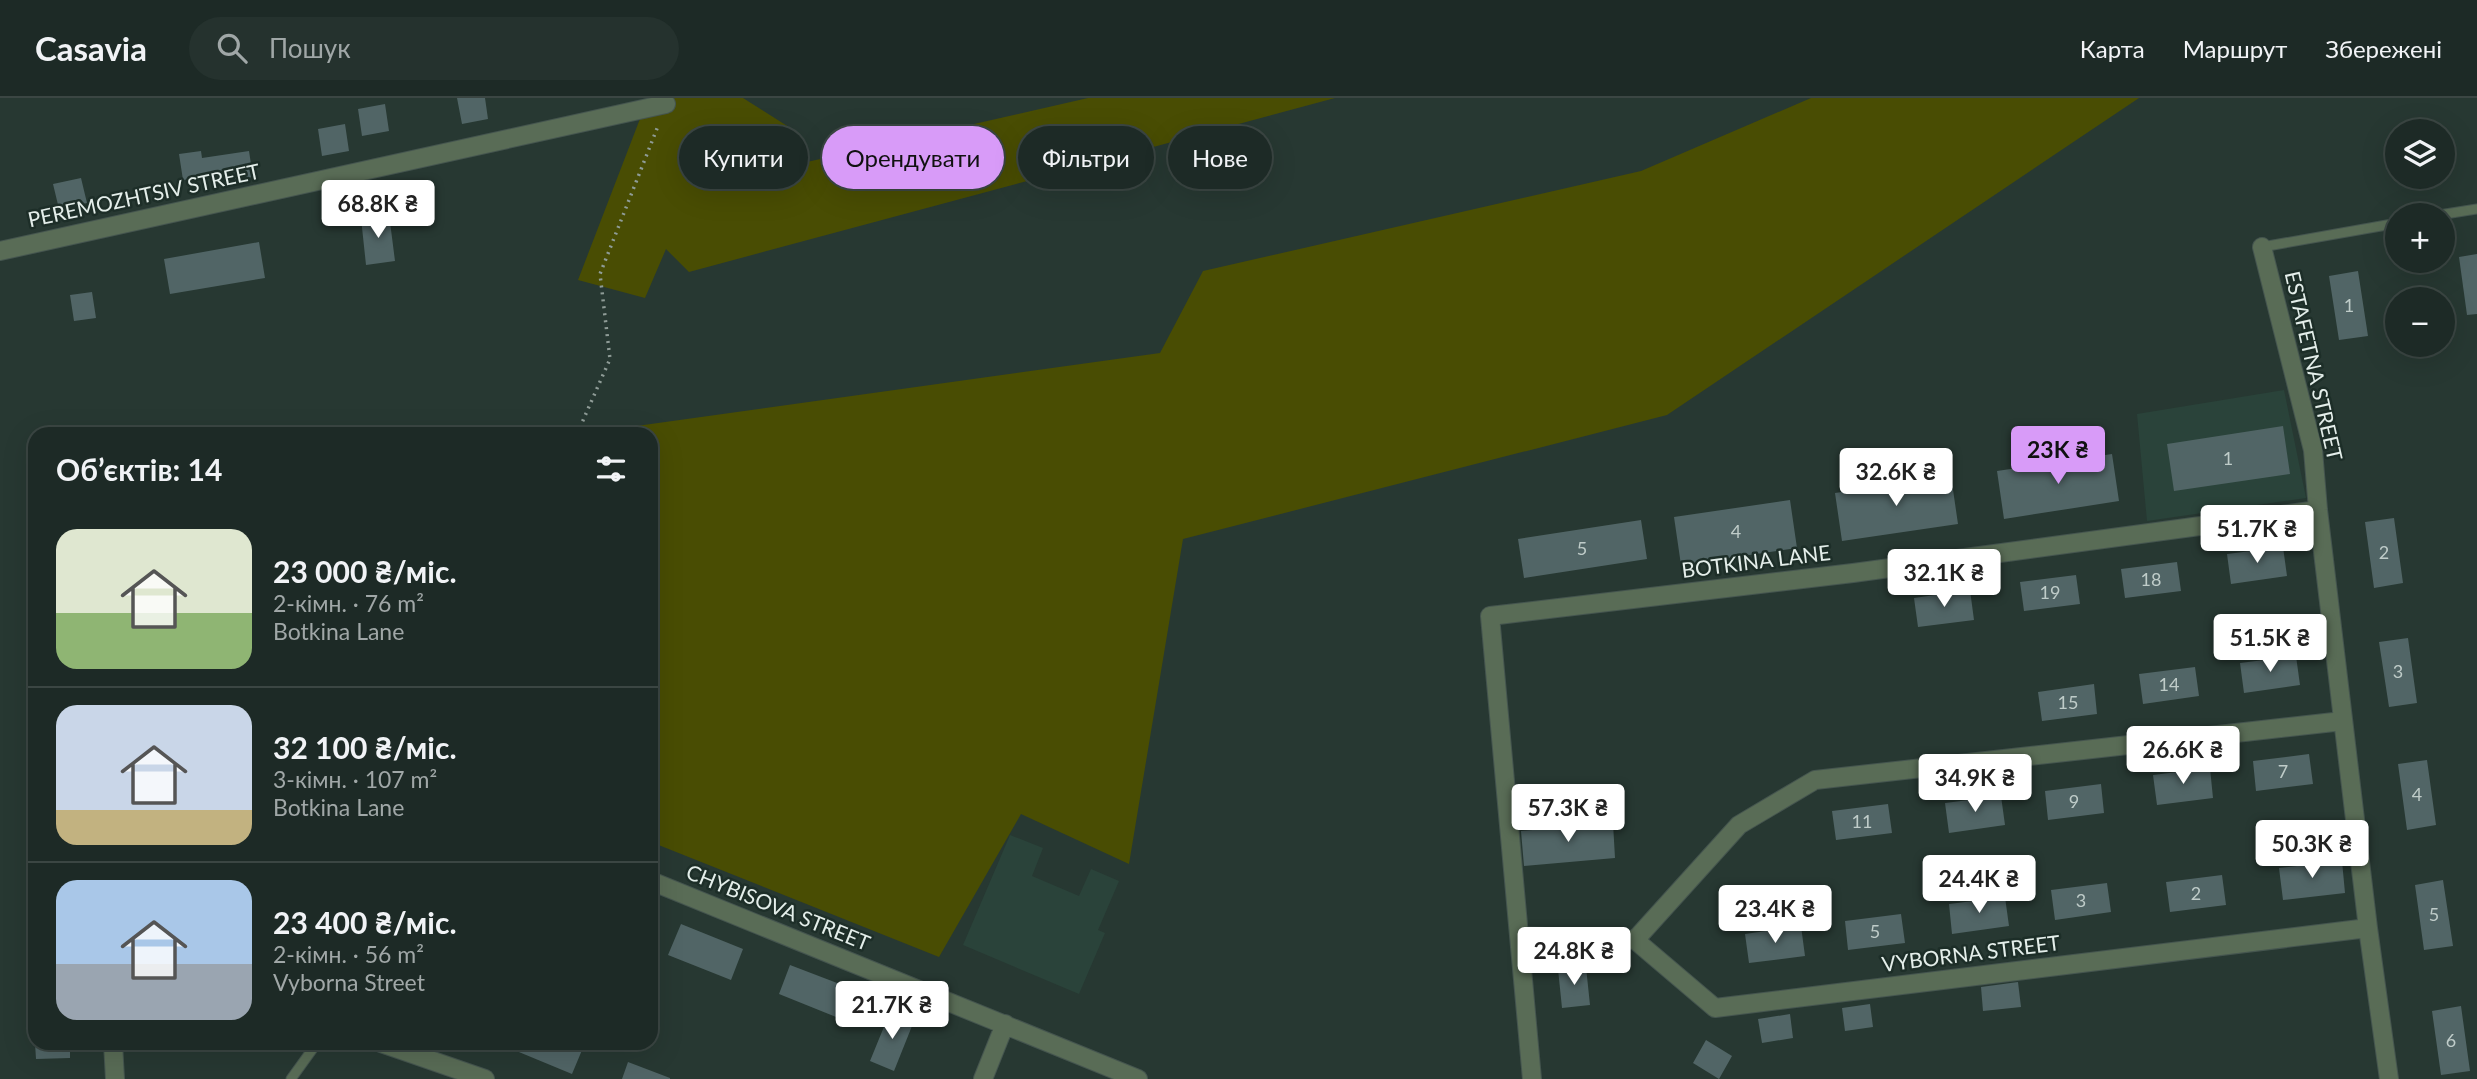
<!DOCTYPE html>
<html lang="uk">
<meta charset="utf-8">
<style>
:root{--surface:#1d2a26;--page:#25322e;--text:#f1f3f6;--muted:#a0a7a7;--line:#3b4643;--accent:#d89bf8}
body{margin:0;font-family:Lato,sans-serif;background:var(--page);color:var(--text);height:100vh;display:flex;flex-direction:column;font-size:26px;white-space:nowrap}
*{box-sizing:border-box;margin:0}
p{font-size:23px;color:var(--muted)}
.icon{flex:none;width:38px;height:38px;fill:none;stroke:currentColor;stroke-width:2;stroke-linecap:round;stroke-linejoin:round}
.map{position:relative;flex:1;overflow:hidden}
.sheet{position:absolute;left:28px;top:329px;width:630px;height:623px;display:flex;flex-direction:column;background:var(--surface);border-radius:21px;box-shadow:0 7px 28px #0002,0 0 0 2px var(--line)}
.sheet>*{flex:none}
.hud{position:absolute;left:679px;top:28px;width:665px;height:63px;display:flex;gap:14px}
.tools{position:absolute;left:2385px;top:21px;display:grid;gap:14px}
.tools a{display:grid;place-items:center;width:70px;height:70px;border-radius:50%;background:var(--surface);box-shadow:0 7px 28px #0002,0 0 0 2px var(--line);font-size:35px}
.price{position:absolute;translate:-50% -60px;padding:0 16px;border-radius:7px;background:#fff;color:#222;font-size:23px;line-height:46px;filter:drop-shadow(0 2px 4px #0008)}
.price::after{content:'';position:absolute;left:50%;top:42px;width:21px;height:16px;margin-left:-10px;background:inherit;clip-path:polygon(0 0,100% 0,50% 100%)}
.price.selected{background:var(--accent);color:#111}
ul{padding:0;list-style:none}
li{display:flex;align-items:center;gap:21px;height:175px;padding:0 28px}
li+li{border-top:2px solid var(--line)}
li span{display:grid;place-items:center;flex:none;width:196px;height:140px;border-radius:21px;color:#555}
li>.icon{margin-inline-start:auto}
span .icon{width:84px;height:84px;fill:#fffc;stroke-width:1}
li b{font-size:30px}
h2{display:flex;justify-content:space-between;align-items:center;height:84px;padding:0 28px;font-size:30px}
.tag{padding:0 24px;border-radius:32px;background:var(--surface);box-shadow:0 7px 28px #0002,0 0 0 2px var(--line);font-size:24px;line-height:63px}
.tag.selected{background:var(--accent);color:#111}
header{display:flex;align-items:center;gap:42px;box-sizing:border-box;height:98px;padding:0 35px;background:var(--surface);border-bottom:2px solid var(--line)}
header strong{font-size:33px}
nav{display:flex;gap:38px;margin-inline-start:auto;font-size:24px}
.search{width:490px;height:63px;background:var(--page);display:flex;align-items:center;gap:18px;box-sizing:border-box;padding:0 24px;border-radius:38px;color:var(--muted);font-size:26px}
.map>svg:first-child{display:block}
.built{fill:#2a433a}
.green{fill:#494d03}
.building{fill:#516566}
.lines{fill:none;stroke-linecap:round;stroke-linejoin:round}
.lane-casing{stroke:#45554f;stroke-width:11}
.street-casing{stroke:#45554f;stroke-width:20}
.path{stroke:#8f9c97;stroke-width:3.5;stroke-dasharray:2 5;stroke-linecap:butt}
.lane{stroke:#596c56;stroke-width:9}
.street{stroke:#596c56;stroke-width:18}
.labels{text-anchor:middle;stroke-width:5;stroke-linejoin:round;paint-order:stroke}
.number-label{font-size:18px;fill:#bfccc9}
.street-label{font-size:21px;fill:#e4eeea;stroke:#1d2e28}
</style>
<header>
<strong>Casavia</strong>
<div class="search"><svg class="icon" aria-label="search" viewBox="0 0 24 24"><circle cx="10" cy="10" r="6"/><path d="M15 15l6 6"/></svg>Пошук</div>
<nav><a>Карта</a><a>Маршрут</a><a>Збережені</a></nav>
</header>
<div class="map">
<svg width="2477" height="981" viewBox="0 0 2477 981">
<rect width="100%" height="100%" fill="#273832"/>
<!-- built -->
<path class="built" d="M2284,292l22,108 -159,23 -10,-107z
M1010,737l33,13 -11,28 47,20 12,-27 28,12 -21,49 7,3 -26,61 -116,-49z"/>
<!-- green -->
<path class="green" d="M648,0h95l49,31 -90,57 386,-88h247l-646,174 -23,-23 -21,49 -67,-18z
M1811,0h328l-472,317 -484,124 -54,325 -108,-50 -82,143 -288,-115v-408h-37l1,-5 545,-76 43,-82 438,-100z"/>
<!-- building -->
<path class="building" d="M457,0h28l3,21 -26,5z
M385,6l4,27 -27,5 -4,-27z
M345,26l4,27 -27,5 -4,-27z
M201,53l1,7 47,-7 4,26 -22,3 -1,-7 -47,7 -4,-26z
M81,80l6,25 -28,6 -6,-25z
M389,116l6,47 -29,4 -5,-47z
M259,144l6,36 -95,16 -6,-35z
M2477,156v60l-10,1 -8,-58z
M2358,173l10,65 -29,4 -10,-64z
M92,194l4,26 -22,3 -4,-26z
M2283,328l7,48 -116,17 -7,-47z
M2112,356l7,47 -115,18 -7,-48z
M1951,378l7,48 -116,17 -7,-48z
M1790,402l7,48 -116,17 -7,-48z
M2394,420l9,65 -29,5 -9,-66z
M1641,422l6,39 -123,19 -6,-39z
M2283,449l4,29 -56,8 -4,-30z
M2177,464l4,29 -56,7 -4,-29z
M2076,477l4,29 -56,7 -4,-29z
M1970,492l4,30 -56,7 -4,-29z
M2408,540l9,65 -28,4 -10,-65z
M2296,558l4,29 -56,8 -4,-30z
M2195,569l4,29 -56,8 -4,-30z
M2094,586l3,30 -55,7 -4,-29z
M2309,656l4,30 -57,7 -3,-30z
M2427,662l9,65 -29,5 -9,-66z
M2210,670l3,30 -56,7 -4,-30z
M2101,686l3,29 -56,7 -3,-29z
M2001,698l4,29 -56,8 -4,-30z
M1888,706l4,29 -56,7 -4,-29z
M1613,725l2,35 -91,8 -3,-35z
M2342,763l3,32 -62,7 -4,-32z
M2222,777l4,30 -56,7 -4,-30z
M2443,782l10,66 -29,4 -9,-65z
M2107,785l4,29 -56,8 -4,-30z
M2005,799l4,29 -57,8 -3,-30z
M1901,816l4,29 -57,7 -3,-29z
M681,826l62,25 -12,31 -63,-25z
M1801,828l4,30 -56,7 -4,-29z
M790,867l68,26 -12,30 -67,-27z
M1586,869l4,38 -28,3 -4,-39z
M2018,884l3,25 -38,4 -2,-24z
M1870,906l3,23 -28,4 -3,-23z
M2461,908l9,65 -29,4 -9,-64z
M890,914l24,9 -20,50 -24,-10z
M1790,916l3,24 -31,5 -4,-24z
M1706,942l26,16 -13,23 -26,-16z
M35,945h35v15l-34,1z
M497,945h88l-13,31z
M628,964l42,16v1h-48z"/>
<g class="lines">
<defs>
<path id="lane" d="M2439,117l38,-6
M2262,149l136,-24
M291,981l26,-36"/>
<path id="street" d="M2262,149l51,203 5,60 50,418 21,151
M0,153l666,-147
M651,783l487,198
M1519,838l116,4 80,68 653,-80
M1635,842l104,-115 76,-45 528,-59
M113,945l2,36
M381,945l104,36
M983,981l22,-55
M1532,981l-42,-463 363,-43 465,-63"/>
</defs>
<!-- lane casing -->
<use href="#lane" class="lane-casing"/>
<!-- street casing -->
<use href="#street" class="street-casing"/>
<!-- path -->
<path class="path" d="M577,336l33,-75 -10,-85 58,-148"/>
<!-- lane -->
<use href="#lane" class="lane"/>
<!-- street -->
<use href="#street" class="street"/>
</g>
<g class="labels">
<!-- number labels -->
<g class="number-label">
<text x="2349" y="214">1</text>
<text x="2228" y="367">1</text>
<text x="1736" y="440">4</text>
<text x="1582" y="457">5</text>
<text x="2384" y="461">2</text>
<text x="2151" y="488">18</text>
<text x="2050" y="501">19</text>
<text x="2398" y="580">3</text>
<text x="2169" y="593">14</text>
<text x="2068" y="611">15</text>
<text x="2283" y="680">7</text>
<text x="2417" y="703">4</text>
<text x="2074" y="710">9</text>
<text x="1862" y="730">11</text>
<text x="2196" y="802">2</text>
<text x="2081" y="809">3</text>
<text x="2434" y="823">5</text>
<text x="1875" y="840">5</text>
<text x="2451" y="949">6</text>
</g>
<!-- street labels -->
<g class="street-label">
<text transform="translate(144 98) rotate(-12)" y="7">PEREMOZHTSIV STREET</text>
<text transform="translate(2313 268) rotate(77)" y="7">ESTAFETNA STREET</text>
<text transform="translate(1756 464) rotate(-7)" y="7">BOTKINA LANE</text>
<text transform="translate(778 810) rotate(22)" y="7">CHYBISOVA STREET</text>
<text transform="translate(1971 856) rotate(-7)" y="7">VYBORNA STREET</text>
</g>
</g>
</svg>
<div class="tools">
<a><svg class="icon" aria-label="layers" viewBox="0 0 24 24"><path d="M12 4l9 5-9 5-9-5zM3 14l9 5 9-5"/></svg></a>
<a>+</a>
<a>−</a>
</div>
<b class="price" style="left:378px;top:142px">68.8K ₴</b>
<b class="price selected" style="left:2058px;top:388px">23K ₴</b>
<b class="price" style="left:1896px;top:410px">32.6K ₴</b>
<b class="price" style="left:2257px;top:467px">51.7K ₴</b>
<b class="price" style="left:1944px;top:511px">32.1K ₴</b>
<b class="price" style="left:2270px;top:576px">51.5K ₴</b>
<b class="price" style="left:2183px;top:688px">26.6K ₴</b>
<b class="price" style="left:1975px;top:716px">34.9K ₴</b>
<b class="price" style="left:1568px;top:746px">57.3K ₴</b>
<b class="price" style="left:2312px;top:782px">50.3K ₴</b>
<b class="price" style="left:1979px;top:817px">24.4K ₴</b>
<b class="price" style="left:1775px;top:847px">23.4K ₴</b>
<b class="price" style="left:1574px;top:889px">24.8K ₴</b>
<b class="price" style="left:892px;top:943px">21.7K ₴</b>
<div class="hud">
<a class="tag">Купити</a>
<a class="tag selected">Орендувати</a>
<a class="tag">Фільтри</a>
<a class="tag">Нове</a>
</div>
<section class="sheet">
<h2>Об’єктів: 14<svg class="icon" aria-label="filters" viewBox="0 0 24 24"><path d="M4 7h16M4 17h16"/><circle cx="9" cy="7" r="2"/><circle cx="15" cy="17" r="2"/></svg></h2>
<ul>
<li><span style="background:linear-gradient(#dfe7d0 60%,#8fb573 0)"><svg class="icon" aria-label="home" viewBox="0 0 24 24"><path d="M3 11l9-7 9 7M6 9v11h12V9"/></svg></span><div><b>23 000 ₴/міс.</b><p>2-кімн. · 76 m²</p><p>Botkina Lane</p></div></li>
<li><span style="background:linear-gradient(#c9d6e8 75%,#c2b280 0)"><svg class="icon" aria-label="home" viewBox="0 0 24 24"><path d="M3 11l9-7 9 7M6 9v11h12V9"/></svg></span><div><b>32 100 ₴/міс.</b><p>3-кімн. · 107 m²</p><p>Botkina Lane</p></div></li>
<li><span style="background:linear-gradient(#a9c7e8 60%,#9aa5b1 0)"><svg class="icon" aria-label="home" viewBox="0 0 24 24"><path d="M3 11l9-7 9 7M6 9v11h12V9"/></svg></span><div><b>23 400 ₴/міс.</b><p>2-кімн. · 56 m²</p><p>Vyborna Street</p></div></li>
</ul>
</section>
</div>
